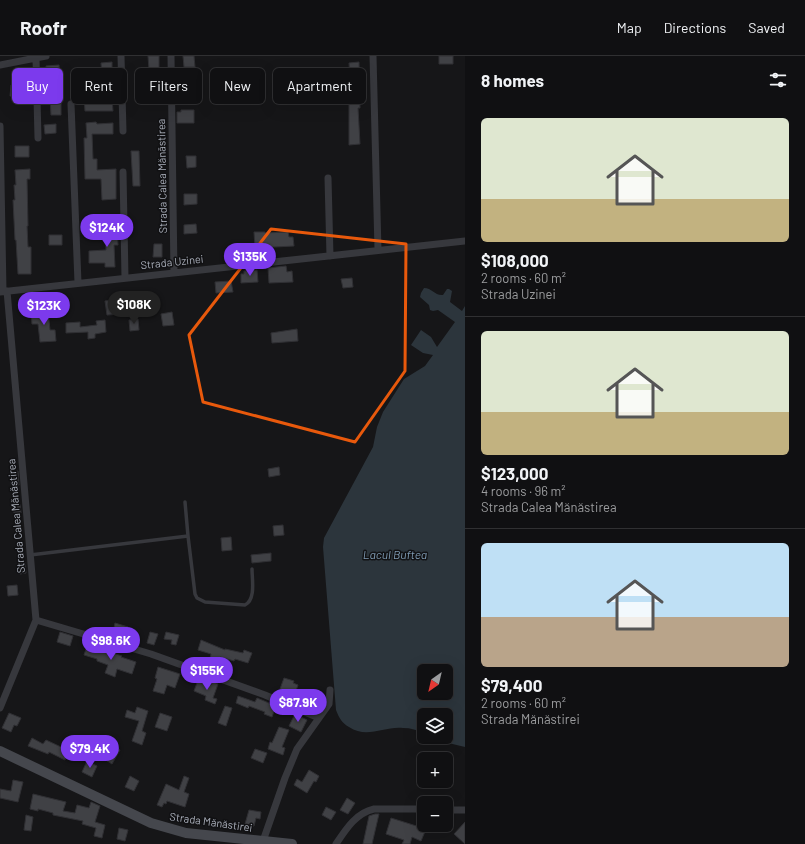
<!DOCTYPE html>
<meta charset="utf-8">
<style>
:root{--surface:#101012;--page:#1e1e20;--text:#f1f3f6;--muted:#9c9d9f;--line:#303032;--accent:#7c3aed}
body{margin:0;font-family:Barlow,sans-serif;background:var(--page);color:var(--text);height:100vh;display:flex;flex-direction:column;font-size:15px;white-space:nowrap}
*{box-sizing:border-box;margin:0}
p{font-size:13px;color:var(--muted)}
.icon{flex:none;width:22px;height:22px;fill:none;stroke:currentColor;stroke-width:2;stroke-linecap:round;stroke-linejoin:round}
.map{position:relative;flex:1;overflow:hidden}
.drawer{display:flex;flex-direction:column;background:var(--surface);width:340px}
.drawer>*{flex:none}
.top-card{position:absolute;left:12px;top:12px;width:380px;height:36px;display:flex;gap:8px}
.needle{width:26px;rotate:214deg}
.tools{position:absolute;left:417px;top:608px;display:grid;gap:8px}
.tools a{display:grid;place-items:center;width:36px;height:36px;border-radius:6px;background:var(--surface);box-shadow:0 4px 16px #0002,0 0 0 1px var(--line);font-size:20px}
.price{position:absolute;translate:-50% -34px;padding:0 9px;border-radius:14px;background:var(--accent);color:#fff;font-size:13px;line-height:26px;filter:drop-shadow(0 1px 2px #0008)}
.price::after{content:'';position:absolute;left:50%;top:24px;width:12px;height:9px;margin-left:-6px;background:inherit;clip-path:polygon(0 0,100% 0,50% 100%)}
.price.selected{background:#222;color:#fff}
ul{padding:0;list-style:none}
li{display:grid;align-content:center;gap:8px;height:212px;padding:0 16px}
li+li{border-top:1px solid var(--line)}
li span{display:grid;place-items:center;height:124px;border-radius:6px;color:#555}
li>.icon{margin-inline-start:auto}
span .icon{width:72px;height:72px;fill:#fffc;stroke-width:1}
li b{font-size:17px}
h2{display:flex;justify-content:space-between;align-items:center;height:48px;padding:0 16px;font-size:17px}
.pill{padding:0 14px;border-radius:6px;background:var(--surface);box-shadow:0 4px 16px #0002,0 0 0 1px var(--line);font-size:14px;line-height:36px}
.pill.selected{background:var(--accent);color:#fff}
header{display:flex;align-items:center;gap:24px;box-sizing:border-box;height:56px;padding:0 20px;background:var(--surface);border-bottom:1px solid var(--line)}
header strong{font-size:19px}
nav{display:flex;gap:22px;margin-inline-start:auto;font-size:14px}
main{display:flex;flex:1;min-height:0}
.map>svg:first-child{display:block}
.water{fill:#2c353c;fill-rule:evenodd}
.building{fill:#404145;stroke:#303034}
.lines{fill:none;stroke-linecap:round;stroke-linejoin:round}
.lane{stroke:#37383d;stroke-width:3.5}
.street{stroke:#37383d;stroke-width:7}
.secondary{stroke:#45474d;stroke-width:10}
.marked{fill:none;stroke:#e8590c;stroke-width:3;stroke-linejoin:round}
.labels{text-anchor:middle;stroke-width:3;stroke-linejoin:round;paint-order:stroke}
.street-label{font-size:11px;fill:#a8adb8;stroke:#111113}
.water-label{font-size:12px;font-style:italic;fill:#7f9bb3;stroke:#111113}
</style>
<header>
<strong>Roofr</strong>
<nav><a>Map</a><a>Directions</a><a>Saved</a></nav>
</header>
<main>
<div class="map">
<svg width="465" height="788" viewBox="0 0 465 788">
<rect width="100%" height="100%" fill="#161618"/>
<!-- water -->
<path class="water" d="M424,232c8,0 11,8 19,7l4,-6h2l3,2 -2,11 12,9 3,-5v441l-25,-6 -8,-4h14v-22h-22v18c-7,-3 -13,-5 -21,-5 -19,-2 -36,11 -54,-1 -7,-4 -10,-9 -13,-17l-13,-163 1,-9 49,-91 4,-20 6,-15 21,-33 21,-13 8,-11 -10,-2 -12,-8 10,-15 10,7 6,10 18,-25 -17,-12 -5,1 -3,-1 -1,-5 -9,-8 1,-4zM424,615h22v22h-22z"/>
<!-- building -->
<path class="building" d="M148,0h11v14h-10z
M183,0h11l1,11h-11z
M439,0h14v8h-14z
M112,6v25l-12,1v-13h2l-1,-12z
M359,6l1,46h-2l2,36 -11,1v-46l1,-1 -2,-17 2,-1 -1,-17z
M59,9v15l-12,1 -1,-15z
M183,23h11v12h-11z
M11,29h16v11h-17z
M152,30h12v11l-12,1z
M50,41h11v18h-10z
M94,41v2l18,-1 1,13h-28l-1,-13z
M181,54h13v13h-17v-11h4z
M96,66l1,2 16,-1v11h-21l1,25h4v11l19,-1v30l-14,1 -1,-21h-16l-1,-41h3l-1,-15z
M56,68v9l-11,1 -1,-9z
M15,90h14v11h-14z
M131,95h8l1,35h-7z
M186,100h10v11l-9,1z
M30,113v10h-3l1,47h-1l1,21h3v27h-13l-2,-34h-1l-2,-40h2l-1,-15h2l-1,-15z
M184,138h13v10l-13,1z
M91,160l7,1v11h-7z
M105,168h12l1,21h-4l1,22h-10v-4h-16v-12l17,-1z
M196,168l1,9 -13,1v-9z
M254,176h11v1l23,-1 1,5h4l1,9 -39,2z
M49,179h13v10h-13z
M154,188h8v13h-9z
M286,210l1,6 5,-1 1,11 -24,1 -1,-15z
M257,214l1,12 -17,1v-9h3v-3z
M352,222l1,9 -10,1 -2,-9z
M231,225l2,11 -17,1 -1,-11z
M120,243l2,15 -15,1 -2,-14z
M48,255l2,19h5l1,11 -16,1 -2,-18h-6l-1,-11z
M172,256l2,13 -11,1 -2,-12z
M138,263l1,11 -9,1 -1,-11z
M105,264l1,12 -11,2v4l-7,1v-7l-22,1v-10l14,-1v5l17,-2 -1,-4z
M297,273l1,12 -26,2 -1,-10z
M279,411l1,8 -11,2 -1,-8z
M18,415l1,14h-8l-1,-13z
M13,448h7l1,9h-7z
M283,469l1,10 -10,1 -1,-10z
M231,481l1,13 -10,1 -1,-13z
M271,497v8l-19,2 -1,-8z
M19,506h6l1,11 -6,1z
M17,529l1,10 -10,1 -1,-10z
M115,567l13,4 -3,10 -12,-4z
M60,576l13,4 -3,10 -13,-4z
M150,576l8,2 -4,11 -7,-2z
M166,576l13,3 -3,10 -5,-1 1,-4 -8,-1z
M201,584l24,10v-1l18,4 1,-3 8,3 -4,10 -13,-4 -1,2 -14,-4 -1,4 -9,-3 1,-4 -13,-4z
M87,590l13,5 2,-4 9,3 -1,2 12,4 -1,1 15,5 -4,12 -15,-5 -2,8 -10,-4 3,-8 -11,-4v-2l-13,-4z
M158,611l22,7 -5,14 -8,-3 -3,9 -11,-3 4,-12 -2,-1z
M284,622l10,3 -1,2 5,2 -5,14 -12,-4 1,-5 -2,-1z
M198,624l13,5 1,-4 6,3 -5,14 4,1 -2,5 -10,-4 1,-4 -12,-5z
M238,640l17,6 2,-4 19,8 -4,11 -8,-3 1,-2 -16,-6 -1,2 -12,-5z
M225,650l7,2 -6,18 -8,-3z
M137,651l11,4 -6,20 4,2 -4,12 -10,-4 7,-20 -14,-4 2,-7 8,3z
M9,657l12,5 -4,8 -3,-1 -3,7 -9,-4z
M160,657l12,4 -5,14 -12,-4z
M295,658l12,6 -6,12 -12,-6z
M279,671l10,3 -7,17 3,1 -2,7 -15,-6 2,-7 2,1z
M67,681l10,5 -3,5 -2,-1 -7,14 -16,-8 -1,2 -20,-8 4,-8 11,6 3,-4 15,7z
M112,689l8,5 -8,14 -8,-5z
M255,693l12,4 -4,10 -12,-5z
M87,705l10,5 -5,11 -10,-5z
M309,714l10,6 -3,6 -2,-1 -7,12 -13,-8 3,-6 5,3z
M130,720l9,5 -5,10 -9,-4z
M184,720l5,2 -5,14 5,2 -4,13 -18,-6 -1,3 -2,-1 -2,4 -5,-2 9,-21 13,6z
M13,724l10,2 -5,20 -18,-4v-9l11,2z
M33,738l33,8 -3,9 12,2 2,-8 12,3 2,-6 9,4 -5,16 10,3 -3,13 -8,-2 2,-8 -14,-4 1,-3 -30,-6v-2l-15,-4v2l-8,-2z
M347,742l8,5 -7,11 -8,-4z
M326,751l10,5 -5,8 -9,-5z
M249,754l12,2 -1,7 -4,-1 -2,8 -9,-2z
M375,758h4l-7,30h-9l6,-28z
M26,759l7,2 -2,14 -7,-1z
M391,762l35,11 -5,12 -9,-4 -2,7h-8l2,-4 -18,-6z
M465,766v22l-11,-10z
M119,772l9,2 -3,11 -8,-2z"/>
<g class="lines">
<!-- lane -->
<path class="lane" d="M185,446l3,34
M30,499l158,-19 7,58 2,4 8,4 40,3c11,-5 7,-26 7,-36"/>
<!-- street -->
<path class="street" d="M121,0l2,75
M171,0l3,217
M373,0l5,194
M36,2l2,80
M0,9l46,-9
M71,48l7,179
M0,70l3,165
M123,116l2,106
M328,122l2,78
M0,236l465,-51
M36,564l115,34 114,41 54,23
M0,652l36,-88 -29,-329
M446,754h19
M263,785l22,-63 12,-29 32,-45 1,-14
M336,788c10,-15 20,-31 38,-35h50"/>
<!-- secondary -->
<path class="secondary" d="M0,695l151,72 35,10 106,11"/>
</g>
<!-- marked area -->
<path class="marked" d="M271,173l135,15 -1,127 -50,71 -152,-40 -14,-67z"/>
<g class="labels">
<!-- street labels -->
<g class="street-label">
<text transform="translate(162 120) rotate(-91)" y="4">Strada Calea Mănăstirea</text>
<text transform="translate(172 206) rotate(-6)" y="4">Strada Uzinei</text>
<text transform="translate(16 460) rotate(-95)" y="4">Strada Calea Mănăstirea</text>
<text transform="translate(211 766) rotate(8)" y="4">Strada Mănăstirei</text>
</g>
<!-- water labels -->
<g class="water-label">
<text x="395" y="503">Lacul Buftea</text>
</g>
</g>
</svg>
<div class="tools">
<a><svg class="needle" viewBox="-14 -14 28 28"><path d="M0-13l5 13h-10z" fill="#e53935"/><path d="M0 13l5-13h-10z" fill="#9c9d9f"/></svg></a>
<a><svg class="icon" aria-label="layers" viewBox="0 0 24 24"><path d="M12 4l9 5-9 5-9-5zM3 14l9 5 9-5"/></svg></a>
<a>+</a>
<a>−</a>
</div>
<b class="price" style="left:107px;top:192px">$124K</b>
<b class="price" style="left:250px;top:221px">$135K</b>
<b class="price selected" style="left:134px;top:269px">$108K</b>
<b class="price" style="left:44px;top:270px">$123K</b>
<b class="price" style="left:111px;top:605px">$98.6K</b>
<b class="price" style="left:207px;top:635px">$155K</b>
<b class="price" style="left:298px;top:667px">$87.9K</b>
<b class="price" style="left:90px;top:713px">$79.4K</b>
<div class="top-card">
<a class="pill selected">Buy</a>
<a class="pill">Rent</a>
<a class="pill">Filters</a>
<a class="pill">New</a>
<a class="pill">Apartment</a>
</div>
</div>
<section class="drawer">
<h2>8 homes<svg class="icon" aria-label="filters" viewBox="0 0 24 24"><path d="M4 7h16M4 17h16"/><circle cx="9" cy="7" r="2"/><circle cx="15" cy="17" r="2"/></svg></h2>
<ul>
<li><span style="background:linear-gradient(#dfe7d0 65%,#c2b280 0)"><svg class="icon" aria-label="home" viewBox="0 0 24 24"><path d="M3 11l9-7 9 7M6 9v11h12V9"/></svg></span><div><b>$108,000</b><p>2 rooms · 60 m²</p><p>Strada Uzinei</p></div></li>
<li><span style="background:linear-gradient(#dfe7d0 65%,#c2b280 0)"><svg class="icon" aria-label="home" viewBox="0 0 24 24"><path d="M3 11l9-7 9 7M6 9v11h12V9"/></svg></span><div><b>$123,000</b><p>4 rooms · 96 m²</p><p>Strada Calea Mănăstirea</p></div></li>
<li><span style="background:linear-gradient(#bfe0f5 60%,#b9a48a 0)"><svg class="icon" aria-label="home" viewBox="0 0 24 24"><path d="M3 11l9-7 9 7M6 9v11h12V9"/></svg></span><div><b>$79,400</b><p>2 rooms · 60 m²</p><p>Strada Mănăstirei</p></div></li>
</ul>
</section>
</main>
